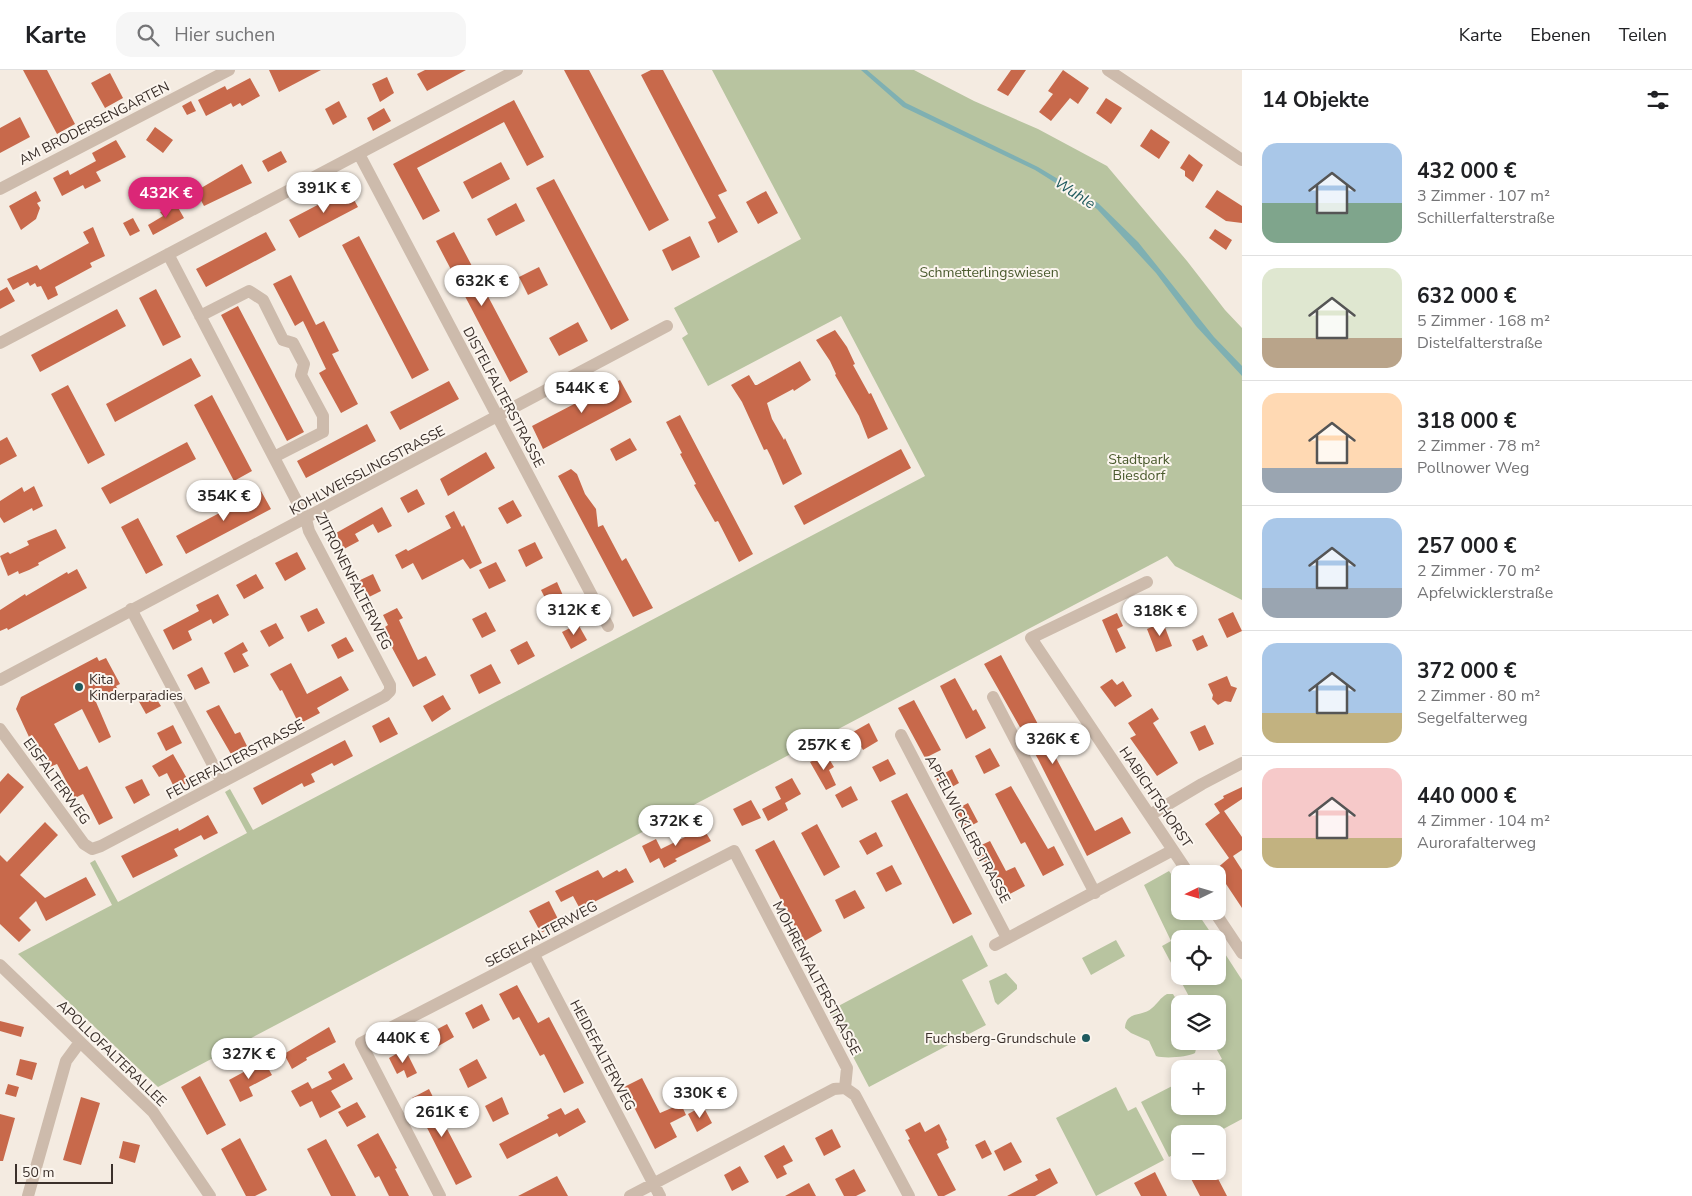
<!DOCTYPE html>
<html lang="de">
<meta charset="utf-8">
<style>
:root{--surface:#fff;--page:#f6f6f6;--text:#202124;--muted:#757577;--line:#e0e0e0;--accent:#db2777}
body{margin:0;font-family:"Nunito Sans",sans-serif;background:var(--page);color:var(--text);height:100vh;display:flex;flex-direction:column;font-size:19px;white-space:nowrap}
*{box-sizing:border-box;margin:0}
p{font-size:16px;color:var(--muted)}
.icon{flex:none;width:28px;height:28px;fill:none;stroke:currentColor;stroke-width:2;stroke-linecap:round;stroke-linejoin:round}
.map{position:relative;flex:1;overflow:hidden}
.sheet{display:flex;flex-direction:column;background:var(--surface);width:450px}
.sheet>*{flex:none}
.needle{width:32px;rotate:265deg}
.controls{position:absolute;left:1171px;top:795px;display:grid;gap:10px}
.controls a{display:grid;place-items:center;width:55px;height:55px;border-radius:10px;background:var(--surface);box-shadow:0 2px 8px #0003;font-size:25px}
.scale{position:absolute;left:15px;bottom:12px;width:98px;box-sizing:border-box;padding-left:5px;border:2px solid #3b302b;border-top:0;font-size:14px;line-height:18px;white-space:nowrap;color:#3b302b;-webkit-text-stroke:4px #fbf5ee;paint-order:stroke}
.price{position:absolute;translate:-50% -42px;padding:0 11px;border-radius:18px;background:#fff;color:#222;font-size:16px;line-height:32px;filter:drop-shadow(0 1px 2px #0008)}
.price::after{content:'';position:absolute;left:50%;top:30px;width:15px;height:11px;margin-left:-8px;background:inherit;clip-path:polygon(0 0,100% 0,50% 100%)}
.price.current{background:var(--accent);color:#fff}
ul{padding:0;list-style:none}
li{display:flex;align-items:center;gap:15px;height:125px;padding:0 20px}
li+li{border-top:1px solid var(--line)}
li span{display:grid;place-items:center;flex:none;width:140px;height:100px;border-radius:15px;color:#555}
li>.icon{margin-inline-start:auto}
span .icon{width:60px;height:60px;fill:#fffc;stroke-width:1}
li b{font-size:21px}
h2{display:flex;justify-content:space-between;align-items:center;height:60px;padding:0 20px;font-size:21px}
header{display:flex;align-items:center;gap:30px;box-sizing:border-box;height:70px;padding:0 25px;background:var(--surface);border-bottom:1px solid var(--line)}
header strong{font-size:24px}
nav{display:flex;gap:28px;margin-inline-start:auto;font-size:18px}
.search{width:350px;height:45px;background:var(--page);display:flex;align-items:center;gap:12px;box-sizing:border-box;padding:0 18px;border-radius:15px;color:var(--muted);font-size:19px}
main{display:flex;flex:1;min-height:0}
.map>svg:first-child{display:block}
.green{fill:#b8c4a0}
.water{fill:#7fb0b2}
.building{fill:#c8694b}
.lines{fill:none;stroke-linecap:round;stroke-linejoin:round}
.minor{stroke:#cdbbac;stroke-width:12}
.poi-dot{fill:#1f5a5e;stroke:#fbf5ee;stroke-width:2}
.labels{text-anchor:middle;stroke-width:4;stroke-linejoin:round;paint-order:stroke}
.street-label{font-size:14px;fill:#3b302b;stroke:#fbf5ee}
.park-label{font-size:14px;fill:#4a5a2e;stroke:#fbf5ee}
.poi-label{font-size:14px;fill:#3b302b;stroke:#fbf5ee;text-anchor:start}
.water-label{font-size:15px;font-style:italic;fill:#1f5a5e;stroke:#fbf5ee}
</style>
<header>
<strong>Karte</strong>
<div class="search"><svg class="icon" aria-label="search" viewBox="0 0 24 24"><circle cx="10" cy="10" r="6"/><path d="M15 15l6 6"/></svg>Hier suchen</div>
<nav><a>Karte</a><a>Ebenen</a><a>Teilen</a></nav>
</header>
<main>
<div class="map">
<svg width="1242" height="1126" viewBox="0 0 1242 1126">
<rect width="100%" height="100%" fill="#f4ebe1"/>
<!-- green -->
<path class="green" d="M712,0h202l60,31 64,28 69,37 80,95 38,49 17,18v272l-67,-34 -8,-10 -1009,531 -140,-133 94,-49 -22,-42 5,-3 23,42 129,-69 -22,-41 5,-3 23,41 672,-354 -84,-160 -133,70 -26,-48 6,-4 -14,-26 127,-69z
M1169,801l11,16v24h16l19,28h-35v37h38v-33l24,37v139l-28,15h-34v17l-11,6 -28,-55 39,-20v24h38v-37h-13l17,-10 -10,-18h6v-37h-25l-31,-58 9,-5 -27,-56z
M972,865l16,31 -26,14 24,45 -117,62 -40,-76z
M1116,870l9,16 -34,19 -9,-17z
M1006,903l11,12v4l-19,16 -3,-3 -6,-21z
M1167,924h6l6,10 1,37h18l-3,12c-7,4 -30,6 -39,3l-7,-15 -18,-8 -6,-5c1,-18 19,-11 27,-20 6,-5 8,-10 15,-14z
M1116,1017l12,24 8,-4 28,53 -68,36 -40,-78z"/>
<!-- water -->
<path class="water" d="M861,0h6l39,33 132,64 60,36 40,39 76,95 28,29v10l-46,-50 -40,-53 -59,-64 -62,-39 -132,-63z"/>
<!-- building -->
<path class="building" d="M23,0h24l28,54 -18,10z
M269,0h52l-42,22z
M425,0h41l-39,21 -10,-17z
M564,0h25l80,150 -20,11z
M651,0h12l64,121 -9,4 20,37 -20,11 -10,-21 8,-4 -75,-143z
M1011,0h15l-18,26 -11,-6z
M1063,0l26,18 -11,16 -8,-6 -19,23 -12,-9 14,-18 -5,-3z
M110,3l13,25 -18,10 -14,-25z
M387,7l7,16 -14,9 -8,-18z
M250,8l10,18 -18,10 -2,-3 -7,4 -2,-4 -25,13 -8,-16 27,-14 2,4z
M1106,28l16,10 -11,16 -15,-11z
M514,30l30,57 -17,9 -23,-44 -87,46 23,43 -17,9 -30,-56z
M191,31l5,10 -9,4 -5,-9z
M339,31l8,16 -14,8 -8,-16z
M384,38l7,13 -18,10 -6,-13z
M20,47l10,20 -30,16v-25z
M155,57l18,13 -10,13 -17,-13z
M1151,59l19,13 -11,17 -19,-13z
M116,70l10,17 -30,15 5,9 -16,8 -2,-4 -21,11 -9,-18 15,-8 2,5 26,-14 -4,-8z
M281,81l6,11 -19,10 -6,-11z
M1189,84l14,11 -10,17 -8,-6v-5l-5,-3z
M501,92l9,17 -38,20 -9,-17z
M242,94l10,19 -48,23 -8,-15z
M554,109l75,141 -18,10 -75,-142z
M348,119l10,18 -59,31 -10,-18z
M1217,120l25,16v17l-16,-2 -21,-14z
M36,121l5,10 -4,2 3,5 -4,11 -15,11 -12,-24z
M766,121l12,22 -20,11 -12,-22z
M516,133l9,18 -29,15 -9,-17z
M176,134l8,14 -31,17 -5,-10 15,-9 -3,-4z
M133,148l7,13 -10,5 -7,-13z
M93,157l12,29 -15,7 2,4 -37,20 3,8 -10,5 -7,-14 -4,1 -2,-4 -5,3 -2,-4 -15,8 -6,-11 30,-14 3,5 49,-27 -6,-11z
M1215,159l17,11 -6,10 -17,-12z
M266,162l10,18 -70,37 -10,-18z
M454,162l74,140 -18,10 -74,-141z
M359,166l70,134 -17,9 -70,-134z
M690,166l10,21 -28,14 -10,-21z
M539,197l9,18 -20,10 -9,-18z
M291,205l25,50 8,-4 15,30 -7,3 26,50 -17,9 -22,-40 7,-4 -23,-48 -8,5 -22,-42z
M7,217l8,14 -15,8v-18z
M156,219l25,48 -18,9 -24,-48z
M238,236l66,126 -17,9 -66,-126z
M117,239l9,17 -86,46 -9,-17z
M578,252l10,19 -29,15 -10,-18z
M835,260l12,17 8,17 -2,1 16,29 2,-1 17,36 -20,10 -9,-23 -24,-41 1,-1 -6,-13 -14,-21z
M191,288l10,18 -86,46 -9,-18z
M800,291l11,19 -17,11 -1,-2 -26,14 5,16 12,21 1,-2 17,36 -19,11 -12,-28 -4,-8 -3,1 -22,-48 -11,-17 18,-10 6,10h2z
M620,310l12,22 -89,47 -11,-23z
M449,311l10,18 -59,31 -10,-18z
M68,315l37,70 -17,9 -37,-70z
M212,325l40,76 -18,10 -40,-76z
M680,345l73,139 -14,8 -21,-41 -3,1 -21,-37 2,-1 -16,-30 2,-1 -16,-31z
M367,354l9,17 -70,37 -9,-17z
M7,367l10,19 -17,9v-24z
M630,368l7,12 -21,11 -6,-12z
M187,372l9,17 -86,45 -9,-16z
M901,379l10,19 -107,57 -10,-19z
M486,382l9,16 -47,28 -8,-17z
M571,399l6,5 8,20 11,15 2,18 5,-2 19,36 4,-3 27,50 -20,9 -75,-141z
M34,416l9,20 -10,5 -1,-3 -28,15 -4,-6v-16l22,-14 2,5z
M417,419l8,15 -17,9 -8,-15z
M261,421l10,18 -85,45 -10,-18z
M513,430l9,16 -15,8 -9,-16z
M382,437l10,19 -14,7 -5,-9 -18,10 4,7 -15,8 -8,-16z
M454,441l8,16 2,-2 18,38 -12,6 -7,-10 -41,21 -9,-17 -11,6 -7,-14 11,-6 2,2 43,-23 -6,-12z
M138,448l25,47 -17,9 -25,-47z
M56,459l10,19 -28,15 1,2 -10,5 -10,4 -1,-3 -10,5 -8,-20 8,-4 2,2 19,-9 -2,-4z
M535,472l8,16 -17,9 -8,-17z
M297,482l9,17 -21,12 -10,-18z
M496,492l10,19 -17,8 -10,-19z
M77,499l10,19 -79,42 -1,-2 -7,3v-21l25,-16 1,2 41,-24 1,2z
M256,504l8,14 -20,11 -8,-14z
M373,504l8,17 -14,7 -9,-17z
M557,512l8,18 -15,8 -9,-18z
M218,524l11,21 -16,9 -2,-5 -23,12 4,9 -19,10 -10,-20 36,-19 -3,-6z
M317,538l8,15 -17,9 -8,-16z
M397,538l6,10 -4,2 19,40 8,-4 10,19 -23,12 -31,-58 6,-4 -5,-10z
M486,542l10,19 -14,7 -10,-19z
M1233,542l9,19 -15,7 -9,-19z
M1117,543l6,13 -6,3 9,19 -10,5 -14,-33z
M1163,552l9,24 -16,6 -9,-23z
M276,553l8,15 -15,9 -9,-16z
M578,554l9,16 -16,9 -9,-17z
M1203,565l5,11 -11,5 -5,-11z
M346,567l8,14 -16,8 -7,-14z
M527,571l8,15 -17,9 -8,-15z
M243,572l5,9 -6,3 7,12 -15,7 -10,-20z
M1001,585l94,176 27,-14 9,16 -44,23 -49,-97 -54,-95z
M97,587l2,4 7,-3 14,26 -4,2 2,4 -22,12 15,35 -12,6 -17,-34 -28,15 25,46 8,-4 26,52 -14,7 -16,-31 -8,4 -18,-34 -7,3 -18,-32 -3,2 -13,-28 5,-12z
M291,593l16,31 34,-18 8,14 -32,18 3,5 -21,11 -17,-34 -2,1 -10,-17z
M491,594l10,19 -22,11 -9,-19z
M202,597l8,16 -15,7 -8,-15z
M1227,606l4,10 6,2 -6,14 -6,-1 -7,4 -6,-6 1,-4 -5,-11z
M955,608l18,33 3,-2 10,19 -20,11 -26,-53z
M1112,609l5,6 6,-4 9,15 -17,11 -15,-20z
M151,620l10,16 -15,8 -9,-16z
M443,625l8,14 -19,13 -9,-16z
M914,630l27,50 -16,8 -27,-50z
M219,635l16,29 5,-2 7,14 -16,8 -25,-43z
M1152,638l7,11 -6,4 25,40 -21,13 -27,-38 6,-3 -8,-12z
M389,647l9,17 -18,9 -8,-17z
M869,653l9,18 -15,9 -10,-18z
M173,655l9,18 -16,8 -9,-18z
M1205,655l9,19 -15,7 -9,-19z
M345,670l8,16 -19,10 -2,-3 -21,11 4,8 -11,5 -2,-4 -40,22 -9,-17z
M990,678l10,18 -16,8 -9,-18z
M173,684l16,28 -14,7 -8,-16 -8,4 -7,-11z
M826,684l8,13 -5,3 7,15 -10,5 -16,-28z
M888,689l8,15 -16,8 -8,-15z
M952,699l7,14 -16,9 -7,-14z
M8,703l16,14 -24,27v-32z
M792,708l9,16 -16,9 3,7 -20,11 -6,-12 19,-10 -6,-12z
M142,709l8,16 -16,9 -9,-17z
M851,716l7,14 -16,8 -7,-13z
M1011,716l37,63 6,-3 10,19 -21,11 -18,-34 -4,2 -26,-50z
M1242,717v12l-18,12 18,26v13l-9,6 9,14v38l-26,-39 13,-11 -24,-34 15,-11 -6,-9 10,-6 -1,-2z
M907,723l65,121 -19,10 -62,-123z
M751,730l10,18 -19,8 -9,-17z
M968,733l10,19 -13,7 -10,-19z
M208,745l10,18 -14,7 -3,-5 -27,14 4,7 -45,22 -12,-22 57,-28 1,3z
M45,752l13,13 -38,40 25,23 41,-21 10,18 -50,26 -10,-20 -17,17 12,12 -12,12 -19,-18v-69l7,7z
M817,754l23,43 -16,9 -23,-43z
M702,756l9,15 -36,18 2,2 -13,7 -5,-10 -9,5 -8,-17 14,-7 5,10 26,-13 2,-7 7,1z
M876,762l7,14 -16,9 -8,-14z
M774,770l48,91 -19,11 -48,-92z
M990,771l16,30 9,-4 10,19 -21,11 -20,-36 -4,2 -7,-14z
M892,795l10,19 -16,8 -10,-19z
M626,798l8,14 -54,27 -7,-13 -12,6 -6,-11 43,-21 5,8 14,-8 2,2z
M855,820l10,18 -21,11 -9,-19z
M549,831l11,22 -19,10 -12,-22z
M517,915l21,38 11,-6 35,66 -20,10 -20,-39 -4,2 -21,-39 -6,3 -14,-26z
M482,934l8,16 -17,9 -8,-16z
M0,951l24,6 -3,10 -21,-6z
M447,954l7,13 -19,11 -7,-14z
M329,957l7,15 -30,16 1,2 -15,9 -8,-15z
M405,979l12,24 -10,5 -3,-8 -7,4 -8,-16z
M20,989l17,4 -5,17 -16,-5z
M477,989l10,19 -19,10 -9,-19z
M264,991l8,14 -23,12 4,9 -13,6 -11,-22z
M344,993l9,16 -22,12 10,16 -21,11 -8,-17 -12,6 -9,-16 17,-9 4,7 20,-10 -4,-7z
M200,1006l26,49 -19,10 -26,-48z
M642,1008l18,35 21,-9 5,11 -16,8 7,14 -22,12 -31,-62z
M8,1014l11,3 -3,10 -11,-3z
M429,1019l9,18 -6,3 12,21 3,-2 25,48 -16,8 -44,-87z
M81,1027l19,6 -19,62 -18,-5z
M502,1027l7,17 -16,8 -8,-16z
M357,1032l9,15 -19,10 -9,-15z
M703,1036l9,17 -15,9 -9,-18z
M561,1038l4,7 13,-7 8,14 -27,15 -2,-4 -50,26 -8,-15 50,-26 -2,-3z
M0,1044l15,4 -12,43h-3z
M920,1052l5,10 14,-8 8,16 -1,1 3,7 -12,6 19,36 -12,6h-6l-30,-56 2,-1 -5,-9z
M832,1059l9,18 -17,9 -9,-18z
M378,1063l19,35 -2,1 14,27h-20l-10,-20 -4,2 -18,-33z
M240,1068l27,52 -12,6h-9l-25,-47z
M326,1069l25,47 5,10h-25l-24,-47z
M985,1070l7,14 -10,5 -7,-14z
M123,1071l17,4 -5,18 -16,-5z
M1011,1072l11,20 -18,9 -10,-20z
M784,1075l9,16 -10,5 4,8 -10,5 -13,-23z
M740,1096l9,16 -17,9 -8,-16z
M1050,1098l8,15 -23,13h-28l31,-16 -3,-5z
M854,1099l12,22 -10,5h-12l-9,-17z
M1187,1101h27l13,25h-27z
M1155,1102l12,24h-26l-7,-13z
M557,1106l11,20h-50z
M809,1113l7,13h-31z"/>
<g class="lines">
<!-- minor -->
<path class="minor" d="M1108,0l134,90
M359,84l249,472
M0,119l229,-119
M200,246l49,-25 14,9 20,40 10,3 11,21 -3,11 22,41v16l-49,25
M0,273l517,-273
M1147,512l-116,56 158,236
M131,539l91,173
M0,610l667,-354
M993,627l102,196
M0,659l84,115 8,5 9,-3 284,-150 5,-5v-6l-81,-154 -3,-12 -138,-265
M901,665l106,203
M1150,745l52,-31 40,-21
M1214,841l28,42
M995,875l178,-95
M534,885l126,241
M0,895l153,147 57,84
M845,1018l10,7 54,101
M28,1126l38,-135 14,-19
M440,1126l-79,-153 373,-192 113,217 -2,20
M630,1126l204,-107 11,-1"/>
</g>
<!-- markers -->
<g class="poi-dot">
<circle cx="79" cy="617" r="5"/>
<circle cx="1086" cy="968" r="5"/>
</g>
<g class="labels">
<!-- street labels -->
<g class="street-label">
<text transform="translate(94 53) rotate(-27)" y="5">AM BRODERSENGARTEN</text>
<text transform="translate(504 327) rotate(62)" y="5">DISTELFALTERSTRASSE</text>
<text transform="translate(367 400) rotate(-28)" y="5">KOHLWEISSLINGSTRASSE</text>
<text transform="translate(354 511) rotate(63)" y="5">ZITRONENFALTERWEG</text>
<text transform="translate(235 689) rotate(-28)" y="5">FEUERFALTERSTRASSE</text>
<text transform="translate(57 711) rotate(54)" y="5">EISFALTERWEG</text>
<text transform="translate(1156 727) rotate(56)" y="5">HABICHTSHORST</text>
<text transform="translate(968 759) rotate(62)" y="5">APFELWICKLERSTRASSE</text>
<text transform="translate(541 864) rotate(-28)" y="5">SEGELFALTERWEG</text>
<text transform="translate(817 908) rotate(62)" y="5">MOHRENFALTERSTRASSE</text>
<text transform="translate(112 983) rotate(44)" y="5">APOLLOFALTERALLEE</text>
<text transform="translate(603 985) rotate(62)" y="5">HEIDEFALTERWEG</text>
</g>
<!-- park labels -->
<g class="park-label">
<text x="989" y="207">Schmetterlingswiesen</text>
<text x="1139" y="394">Stadtpark<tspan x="1139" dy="16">Biesdorf</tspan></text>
</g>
<!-- poi labels -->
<g class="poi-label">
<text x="89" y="614">Kita<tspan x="89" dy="16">Kinderparadies</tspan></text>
<text x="1076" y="973" text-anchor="end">Fuchsberg-Grundschule</text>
</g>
<!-- water labels -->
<g class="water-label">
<text transform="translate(1075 123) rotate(33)" y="5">Wuhle</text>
</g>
</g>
</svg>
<div class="controls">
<a><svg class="needle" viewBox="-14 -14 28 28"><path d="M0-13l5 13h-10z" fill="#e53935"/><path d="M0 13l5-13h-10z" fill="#757577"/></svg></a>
<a><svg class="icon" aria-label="locate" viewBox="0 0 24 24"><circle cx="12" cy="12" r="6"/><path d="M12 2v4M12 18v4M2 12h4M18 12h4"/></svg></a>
<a><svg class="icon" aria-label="layers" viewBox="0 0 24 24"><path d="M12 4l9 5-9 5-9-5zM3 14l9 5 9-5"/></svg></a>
<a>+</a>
<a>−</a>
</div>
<div class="scale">50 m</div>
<b class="price" style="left:324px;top:144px">391K €</b>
<b class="price current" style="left:166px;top:149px">432K €</b>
<b class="price" style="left:482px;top:237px">632K €</b>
<b class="price" style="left:582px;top:344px">544K €</b>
<b class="price" style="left:224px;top:452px">354K €</b>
<b class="price" style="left:574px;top:566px">312K €</b>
<b class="price" style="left:1160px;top:567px">318K €</b>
<b class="price" style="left:1053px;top:695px">326K €</b>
<b class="price" style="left:824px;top:701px">257K €</b>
<b class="price" style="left:676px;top:777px">372K €</b>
<b class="price" style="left:403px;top:994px">440K €</b>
<b class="price" style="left:249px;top:1010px">327K €</b>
<b class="price" style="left:700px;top:1049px">330K €</b>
<b class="price" style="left:442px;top:1068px">261K €</b>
</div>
<section class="sheet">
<h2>14 Objekte<svg class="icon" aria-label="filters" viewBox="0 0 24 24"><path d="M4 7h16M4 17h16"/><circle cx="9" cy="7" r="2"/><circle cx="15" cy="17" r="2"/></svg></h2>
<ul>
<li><span style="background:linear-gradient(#a9c7e8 60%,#7fa58c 0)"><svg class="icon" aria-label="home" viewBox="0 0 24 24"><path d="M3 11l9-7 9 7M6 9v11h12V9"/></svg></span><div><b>432 000 €</b><p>3 Zimmer · 107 m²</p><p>Schillerfalterstraße</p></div></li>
<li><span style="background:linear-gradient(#dfe7d0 70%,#b9a48a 0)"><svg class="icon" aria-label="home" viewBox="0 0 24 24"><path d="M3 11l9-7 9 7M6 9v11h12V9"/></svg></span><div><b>632 000 €</b><p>5 Zimmer · 168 m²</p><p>Distelfalterstraße</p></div></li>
<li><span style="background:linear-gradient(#ffd9b3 75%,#9aa5b1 0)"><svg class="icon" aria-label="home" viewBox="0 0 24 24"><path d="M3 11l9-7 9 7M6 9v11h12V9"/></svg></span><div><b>318 000 €</b><p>2 Zimmer · 78 m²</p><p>Pollnower Weg</p></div></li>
<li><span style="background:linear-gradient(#a9c7e8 70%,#9aa5b1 0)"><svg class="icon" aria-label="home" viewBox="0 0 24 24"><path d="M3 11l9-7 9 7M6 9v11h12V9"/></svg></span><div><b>257 000 €</b><p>2 Zimmer · 70 m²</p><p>Apfelwicklerstraße</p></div></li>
<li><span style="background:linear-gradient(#a9c7e8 70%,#c2b280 0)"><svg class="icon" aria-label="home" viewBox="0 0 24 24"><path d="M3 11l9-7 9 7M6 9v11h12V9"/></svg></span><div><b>372 000 €</b><p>2 Zimmer · 80 m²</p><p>Segelfalterweg</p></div></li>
<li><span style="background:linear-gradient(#f6c9c9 70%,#c2b280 0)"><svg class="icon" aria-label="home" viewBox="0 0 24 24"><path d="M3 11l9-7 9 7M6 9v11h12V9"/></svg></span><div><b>440 000 €</b><p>4 Zimmer · 104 m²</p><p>Aurorafalterweg</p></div></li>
</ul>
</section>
</main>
